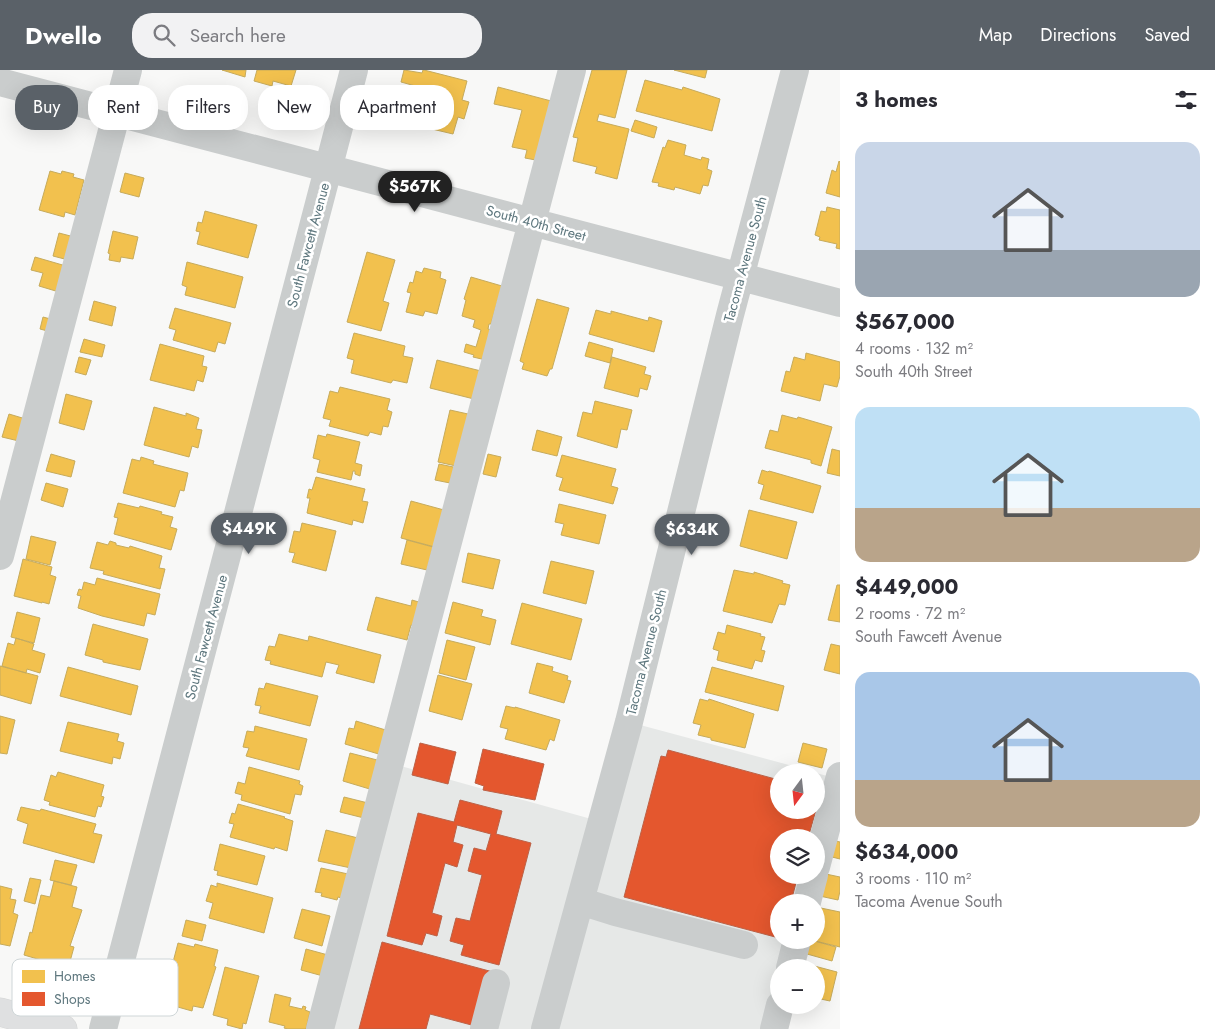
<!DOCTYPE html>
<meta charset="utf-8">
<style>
:root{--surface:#fff;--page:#f2f2f3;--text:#2b2b33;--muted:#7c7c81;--accent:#5a6168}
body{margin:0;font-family:Jost,sans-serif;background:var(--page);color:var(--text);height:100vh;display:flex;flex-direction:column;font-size:19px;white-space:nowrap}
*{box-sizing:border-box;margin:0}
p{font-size:16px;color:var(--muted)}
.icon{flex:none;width:28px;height:28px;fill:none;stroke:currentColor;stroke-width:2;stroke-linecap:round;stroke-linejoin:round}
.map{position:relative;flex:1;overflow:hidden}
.sheet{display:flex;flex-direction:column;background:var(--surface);width:375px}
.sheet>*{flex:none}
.guide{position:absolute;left:15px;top:15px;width:475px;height:45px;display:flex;gap:10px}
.needle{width:32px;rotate:195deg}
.tools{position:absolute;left:770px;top:694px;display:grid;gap:10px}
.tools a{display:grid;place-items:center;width:55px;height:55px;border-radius:50%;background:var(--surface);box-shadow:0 5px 20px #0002;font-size:25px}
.price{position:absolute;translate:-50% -42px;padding:0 11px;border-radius:18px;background:var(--accent);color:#fff;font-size:16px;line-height:32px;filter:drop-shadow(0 1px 2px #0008)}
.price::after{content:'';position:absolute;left:50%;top:30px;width:15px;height:11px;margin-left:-8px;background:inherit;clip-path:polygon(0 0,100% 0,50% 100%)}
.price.on{background:#222;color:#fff}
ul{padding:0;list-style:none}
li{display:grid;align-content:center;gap:10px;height:265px;padding:0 15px}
li span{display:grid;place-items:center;height:155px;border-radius:15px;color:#555}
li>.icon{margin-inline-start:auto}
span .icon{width:90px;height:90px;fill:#fffc;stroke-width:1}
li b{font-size:21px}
h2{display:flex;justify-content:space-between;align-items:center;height:60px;padding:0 15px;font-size:21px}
.pill{padding:0 18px;border-radius:20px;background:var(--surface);box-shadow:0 5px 20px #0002;font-size:18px;line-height:45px}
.pill.on{background:var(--accent);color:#fff}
header{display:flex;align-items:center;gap:30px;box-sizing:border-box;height:70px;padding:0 25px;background:var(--accent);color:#fff}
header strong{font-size:24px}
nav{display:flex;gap:28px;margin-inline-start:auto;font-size:18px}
.search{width:350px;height:45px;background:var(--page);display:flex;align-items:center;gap:12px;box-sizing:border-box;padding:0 18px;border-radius:20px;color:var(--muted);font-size:19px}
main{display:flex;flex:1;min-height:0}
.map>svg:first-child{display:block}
.built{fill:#e6e8e7}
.homes{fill:#f2c14e;stroke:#c6ab5c}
.shops{fill:#e4572e;stroke:#bc6146}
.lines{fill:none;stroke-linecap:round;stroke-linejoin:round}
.major-casing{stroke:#d4d5d5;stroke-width:29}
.minor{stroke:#cacdcd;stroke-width:28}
.major{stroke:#dfe0e1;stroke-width:28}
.labels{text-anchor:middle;stroke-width:5;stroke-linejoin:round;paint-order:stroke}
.street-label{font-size:14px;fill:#5e777e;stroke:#fff}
.key{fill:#fff;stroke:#cfd6d8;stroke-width:1}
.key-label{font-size:14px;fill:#5e777e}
</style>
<header>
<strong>Dwello</strong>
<div class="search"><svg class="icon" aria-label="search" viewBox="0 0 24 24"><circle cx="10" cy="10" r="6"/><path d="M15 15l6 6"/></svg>Search here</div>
<nav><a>Map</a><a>Directions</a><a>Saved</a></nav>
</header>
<main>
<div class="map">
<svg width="840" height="959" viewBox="0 0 840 959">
<rect width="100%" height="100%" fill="#f8f8f7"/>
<!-- built -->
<path class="built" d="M629,652l186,50h-36v38h37v-37l23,6 -23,59h-37v37h35l-7,27h-28v38h18l-18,28v37l-5,24h-454l70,-266 212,59z"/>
<!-- homes -->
<path class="homes" d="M222,0h24l-1,7z
M257,0h39l-5,16 -18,-5 -1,5 -18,-5z
M404,0l18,3 1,-3h1l43,11 -5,19 7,2 -5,17 -6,-2 -5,17 -42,-10 6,-24 7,2 2,-9 -8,-3 1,-3 -18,-5z
M592,0h35l-12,48 -16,-4 -2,7 32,8 -12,50 -22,-6 2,-6 -24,-6 5,-23 -5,-1z
M674,0h33l-2,8z
M645,10l37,10 1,-3 37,12 -8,32 -76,-20z
M498,17l57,15 -14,59 -16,-3 2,-8 -15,-3 10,-37 -28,-6z
M635,50l22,7 -3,11 -23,-7z
M668,70l18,5 -2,10 17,5 1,-3 7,2 -2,10 5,2 -4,15 -5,-1 -3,9 -25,-7 -1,3 -16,-4 1,-3 -7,-1 11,-35 2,1z
M839,91l1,1v35l-14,-4 6,-23 4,2z
M50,101l11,3 1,-3 12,3 -1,3 11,3 -9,35 -10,-3 -1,5 -25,-7z
M125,103l19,5 -5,19 -19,-5z
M827,137l13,3v39l-4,-1 1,-4 -18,-4 1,-3 -5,-2 6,-24 5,1z
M205,141l52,14 -9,33 -51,-14 3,-12 -4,-1 2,-9 4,1z
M113,161l25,6 -5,22 -12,-2 -1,5 -11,-2 1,-6 -2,-1z
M59,163l23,6 -6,23 -23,-6z
M367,182l28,8 -12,41 6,2 -8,28 -34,-9z
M35,187l31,9 -7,26 -20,-6 4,-13 -12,-3z
M187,192l56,15 -8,31 -50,-13 2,-8 -5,-2z
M424,198l17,4 -1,6 6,2 -9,34 -12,-3 -2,5 -17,-4 5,-19 -4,-1 3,-10 3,1 3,-12 6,2z
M471,207l31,9 -11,38h-2l-1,5 10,3 -8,29 -17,-4 1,-2 -10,-3 2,-8 10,3 5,-17 -8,-3 2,-7 -13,-4 4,-16 -2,-1z
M537,229l32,9 -17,61h-2l-3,7 -25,-7 2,-6 -4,-2z
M94,231l22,6 -4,19 -23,-6z
M175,238l56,15 -6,21 -7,-2 -3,10 -42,-12 3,-10 -7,-2z
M596,240l15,4v-3l37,10 1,-4 13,4 -8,31 -65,-18z
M43,247l15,4 -3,12 -15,-4z
M354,263l51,13 -2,10 10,2 -6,25 -14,-3 -2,3 -40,-10 3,-13 -7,-2z
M84,269l21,6 -3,12 -22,-5z
M589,272l24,7 -3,14 -25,-7z
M160,274l44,12 -2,10 5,1 -4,15 -6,-2 -3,11 -44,-11z
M806,283l34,9v14l-3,11 -13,-3 -4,17 -39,-10 5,-20 4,1 4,-15 11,3z
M79,287l12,3 -5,15 -11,-3z
M612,287l34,10 -2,7 7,2 -4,14 -7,-2 -2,9 -34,-9z
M437,290l44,11 -7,28 -44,-11z
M340,317l50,12 -3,11 5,2 -4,15 -5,-1 -2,9 -11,-3 -2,4 -39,-10 2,-6 -8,-2 7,-27 8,2z
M66,324l26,7 -8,29 -25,-7z
M595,331l37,9 -5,20 -6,-1 -4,19 -40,-12 6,-24 9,2z
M154,337l32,9v-3l13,5 -3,11 6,1 -4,18 -6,-2 -3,11 -45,-12z
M450,340l27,6 -12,52 -27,-6z
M9,344l20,6 -6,22 -21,-5z
M782,345l15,4 1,-2 34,10 -11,39 -10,-3v-3l-46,-12 5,-18 8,2z
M537,360l25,7 -5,19 -25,-6z
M327,364l33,8 -5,21 7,2 -2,11 -5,-2v-3h-2l-2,9 -34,-8 3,-12 -7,-2 5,-23 8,2z
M832,379l8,2v25l-13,-3z
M51,384l24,7 -4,16 -25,-6z
M488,384l13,3 -5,20 -13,-3z
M562,385l54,14 -5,17 7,2 -5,16 -54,-14 4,-12 -7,-2z
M141,387l13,4 -1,3 35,9 -4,18 -4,-1 -5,17 -52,-14 9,-34 8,2z
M439,394l24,5 -3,16 -25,-5z
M762,400l6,2 1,-1 52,15 -8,27 -53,-14 4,-14 -6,-2z
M316,407l49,12 -3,12 6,1 -5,21 -10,-3 -1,5 -45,-12 3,-15h-3l2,-9 3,1z
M46,413l22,6 -5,18 -22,-7z
M411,431l33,9 -9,37 -34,-9z
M118,433l21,5 1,-2 22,6 -1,2 12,3 -3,10 7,2 -6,21 -57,-16 4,-16 -4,-1z
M559,434l47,11 -7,29 -38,-9 3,-11 -9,-2z
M749,440l48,12 -10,37 -47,-13z
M302,453l34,8 -10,40 -34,-9 3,-9 -6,-1 5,-21 6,1z
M31,466l25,6 -6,23 -24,-6z
M407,470l26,7 -6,23 -26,-6z
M110,471l6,2v2l13,3 1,-2 32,10 -3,12 6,1 -5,20 -57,-15 1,-3 -14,-3 7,-26 11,3z
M468,483l32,7 -7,29 -31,-7z
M23,489l29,8 -2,8 6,2 -7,27 -7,-2v1l-28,-7z
M551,491l43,10 -8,33 -43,-11z
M734,500l20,4v-2l29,9 -1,2 8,2 -5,20 -6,-1 -7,19 -49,-12z
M97,508l63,16 -5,21 -8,-2 -3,13 -42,-10 -24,-8 3,-12 -4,-1 2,-6 3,1 2,-8 11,3z
M837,515h3v37l-12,-2z
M376,527l35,9 1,-6 17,5 -7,23 -11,-3 -4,15 -40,-10z
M453,532l30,8 -2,6 15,4 -6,25 -45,-12z
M522,533l60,16 -11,41 -60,-16z
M17,542l23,6 -6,25 -23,-6z
M93,554l55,15 -8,31 -37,-8v-2l-18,-5z
M727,555l34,9 -1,2 5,1 -4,13 4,1 -3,11 -7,-2 -3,9 -35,-9 2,-9 -6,-2 5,-17 7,2z
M279,564l29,7 1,-5 72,19 -7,28 -38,-10 3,-8 -13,-3 -4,15 -52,-13 1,-3 -6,-1 4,-14 6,1z
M16,568l18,6 -2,6 13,4 -5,19 -13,-4 -1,4 -24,-7 6,-23 6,2z
M447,570l28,7 -9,33 -27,-7z
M831,574l9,2v28l-16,-4z
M537,593l16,4 -1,4 16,5 -1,4 4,1 -7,22 -35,-10z
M0,596l38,10 -7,28 -31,-9z
M68,597l70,19 -7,29 -71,-19z
M712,597l72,19 -6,25 -73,-19z
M438,605l34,9 -10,36 -33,-9z
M266,613l52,13 -8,30 -51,-13 2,-7 -6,-1 4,-17 5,1z
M700,629l8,2 1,-2 45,15 -9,34 -34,-8v-2l-13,-3 3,-10 -8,-2z
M506,636l9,2v-1l45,13 -6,21 -4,-2 -4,11 -41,-11 3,-10 -8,-2z
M0,646l15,4 -8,34 -7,-1z
M356,651l33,10 -7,24 -37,-11 4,-16 5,1z
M68,652l51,12 -2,7 7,2 -4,16 -7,-2 -1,7 -52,-13z
M255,656l52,13 -8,31 -53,-14 3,-8 -6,-1 4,-16 7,1z
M803,673l24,6 -5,19 -24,-6z
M350,683l31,8 -8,29 -30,-9z
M249,697l51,14 -1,3 4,2 -2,9 -6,-1 -5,20 -49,-14 1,-5 -7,-2 3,-11 7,2z
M58,702l46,13 -3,11 3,1 -3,10 -3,-1 -3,11 -46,-12 1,-3 -6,-2 7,-25 5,2z
M344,727l28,7 -4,15 -28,-7z
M238,734l47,13 -1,1 9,3 -6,30 -12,-4 -1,2 -44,-12 4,-13 -5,-1 3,-10 3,1z
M21,737l19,4 1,-2 55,15 -3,9 9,2 -8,28 -71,-20 5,-19 -11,-4z
M326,760l32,8 -7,30 -33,-7z
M832,770l8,2v17l-12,-3z
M220,774l45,12 -8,29 -40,-10 1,-4 -4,-1z
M55,790l22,5 -6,20 -21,-5z
M321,798l27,6 -6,24 -4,-1 -1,3 -16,-4 1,-3 -7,-1z
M821,803l19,4v14l-2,9 -23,-5z
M30,808l11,2 -6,24 -11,-3z
M54,811l23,6 -5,20 10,3 -12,36 4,1 -8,29 -27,-8 2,-8 -17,-5 6,-23 2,1 9,-38 9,2z
M217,813l56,15 -9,35 -55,-15 4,-15 -7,-2 5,-16 6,2z
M0,816l12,3 -2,10 6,1 -3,13 5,2 -8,31 -10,-2z
M816,837l24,5v35l-29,-7h5z
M302,839l28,7 -8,30 -28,-8z
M186,850l20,5 -4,16 -20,-5z
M811,870l25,7 -4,14 -25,-7z
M178,873l16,4 1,-3 23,6 -4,16 2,1 -13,41 -10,-2 -1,5 -32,-9 8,-29 6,1 2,-8h-4z
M306,879l22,6 -5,21 -22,-6z
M803,893l34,9 -7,29 -14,-3v-30h-14z
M225,897l34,9 -13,48 -3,-1 -1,6 -15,-4 1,-6 -15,-4z
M275,924l16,4 -2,8 13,3 1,-3 3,1 -1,3 5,2 -4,17h-18l-4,-1 1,-2 -16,-4z"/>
<!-- shops -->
<path class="shops" d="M420,673l36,9 -8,32 -36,-9z
M483,679l61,15 -9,36 -52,-10 1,-4 -9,-3z
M668,680l111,30v30h37l-8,28h-29v37h19l-7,27h-12v36l-155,-41 37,-141 5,1z
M460,730l42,11 -6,23 35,9 -32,122 -38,-10 3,-10 -14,-4 6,-23 14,3 12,-46 -14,-4 6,-23 12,3 5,-17 -34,-9 -4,17 10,3 -6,22 -12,-4 -13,50 10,3 -5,20 -11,-3 -4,12 -35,-9 31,-123 36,9z
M382,872l111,30 -14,55 -49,-13 -4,15h-67z"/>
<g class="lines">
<defs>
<path id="major" d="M0,942l63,17"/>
</defs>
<!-- major casing -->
<use href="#major" class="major-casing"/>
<!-- minor -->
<path class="minor" d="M0,12l840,221
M0,486l128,-486
M816,797l24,-91
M580,831l35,11 129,33
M807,832l7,-27
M790,898l7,-28
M103,959l251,-959
M320,959l252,-959
M484,959l12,-46
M545,959l84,-307 101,-407 65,-245
M774,959l6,-24"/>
<!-- major -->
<use href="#major" class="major"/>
</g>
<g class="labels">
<!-- street labels -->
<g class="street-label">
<text transform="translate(536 153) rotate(15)" y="5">South 40th Street</text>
<text transform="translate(308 175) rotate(-75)" y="5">South Fawcett Avenue</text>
<text transform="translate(745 189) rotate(-75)" y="5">Tacoma Avenue South</text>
<text transform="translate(206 567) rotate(-75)" y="5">South Fawcett Avenue</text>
<text transform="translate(646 582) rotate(-76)" y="5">Tacoma Avenue South</text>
</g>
</g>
<!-- legend -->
<rect x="12" y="889" width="166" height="57" rx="8" class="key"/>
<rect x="22" y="900" width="23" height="13" fill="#f2c14e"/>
<rect x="22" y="922" width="23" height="14" fill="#e4572e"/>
<g class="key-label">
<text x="54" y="911">Homes</text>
<text x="54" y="934">Shops</text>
</g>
</svg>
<div class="tools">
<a><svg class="needle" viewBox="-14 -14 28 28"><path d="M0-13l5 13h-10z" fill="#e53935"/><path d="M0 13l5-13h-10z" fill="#7c7c81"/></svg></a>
<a><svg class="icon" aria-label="layers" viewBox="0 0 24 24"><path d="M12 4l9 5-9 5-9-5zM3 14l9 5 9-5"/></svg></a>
<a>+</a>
<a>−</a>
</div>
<b class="price on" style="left:415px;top:143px">$567K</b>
<b class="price" style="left:249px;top:485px">$449K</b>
<b class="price" style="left:692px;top:486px">$634K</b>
<div class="guide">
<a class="pill on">Buy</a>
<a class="pill">Rent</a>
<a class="pill">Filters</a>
<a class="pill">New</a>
<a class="pill">Apartment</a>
</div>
</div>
<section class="sheet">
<h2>3 homes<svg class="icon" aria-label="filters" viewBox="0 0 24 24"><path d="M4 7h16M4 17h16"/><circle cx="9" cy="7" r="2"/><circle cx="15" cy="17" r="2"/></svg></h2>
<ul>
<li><span style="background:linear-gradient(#c9d6e8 70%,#9aa5b1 0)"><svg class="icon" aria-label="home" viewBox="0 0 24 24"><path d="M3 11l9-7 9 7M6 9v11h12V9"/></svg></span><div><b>$567,000</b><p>4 rooms · 132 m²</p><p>South 40th Street</p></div></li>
<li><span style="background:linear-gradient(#bfe0f5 65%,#b9a48a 0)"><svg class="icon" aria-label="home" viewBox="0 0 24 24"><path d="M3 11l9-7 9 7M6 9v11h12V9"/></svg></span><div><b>$449,000</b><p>2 rooms · 72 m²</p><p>South Fawcett Avenue</p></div></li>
<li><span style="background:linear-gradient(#a9c7e8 70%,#b9a48a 0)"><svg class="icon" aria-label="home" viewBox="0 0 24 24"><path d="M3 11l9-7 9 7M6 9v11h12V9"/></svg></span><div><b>$634,000</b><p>3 rooms · 110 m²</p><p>Tacoma Avenue South</p></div></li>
</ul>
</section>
</main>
